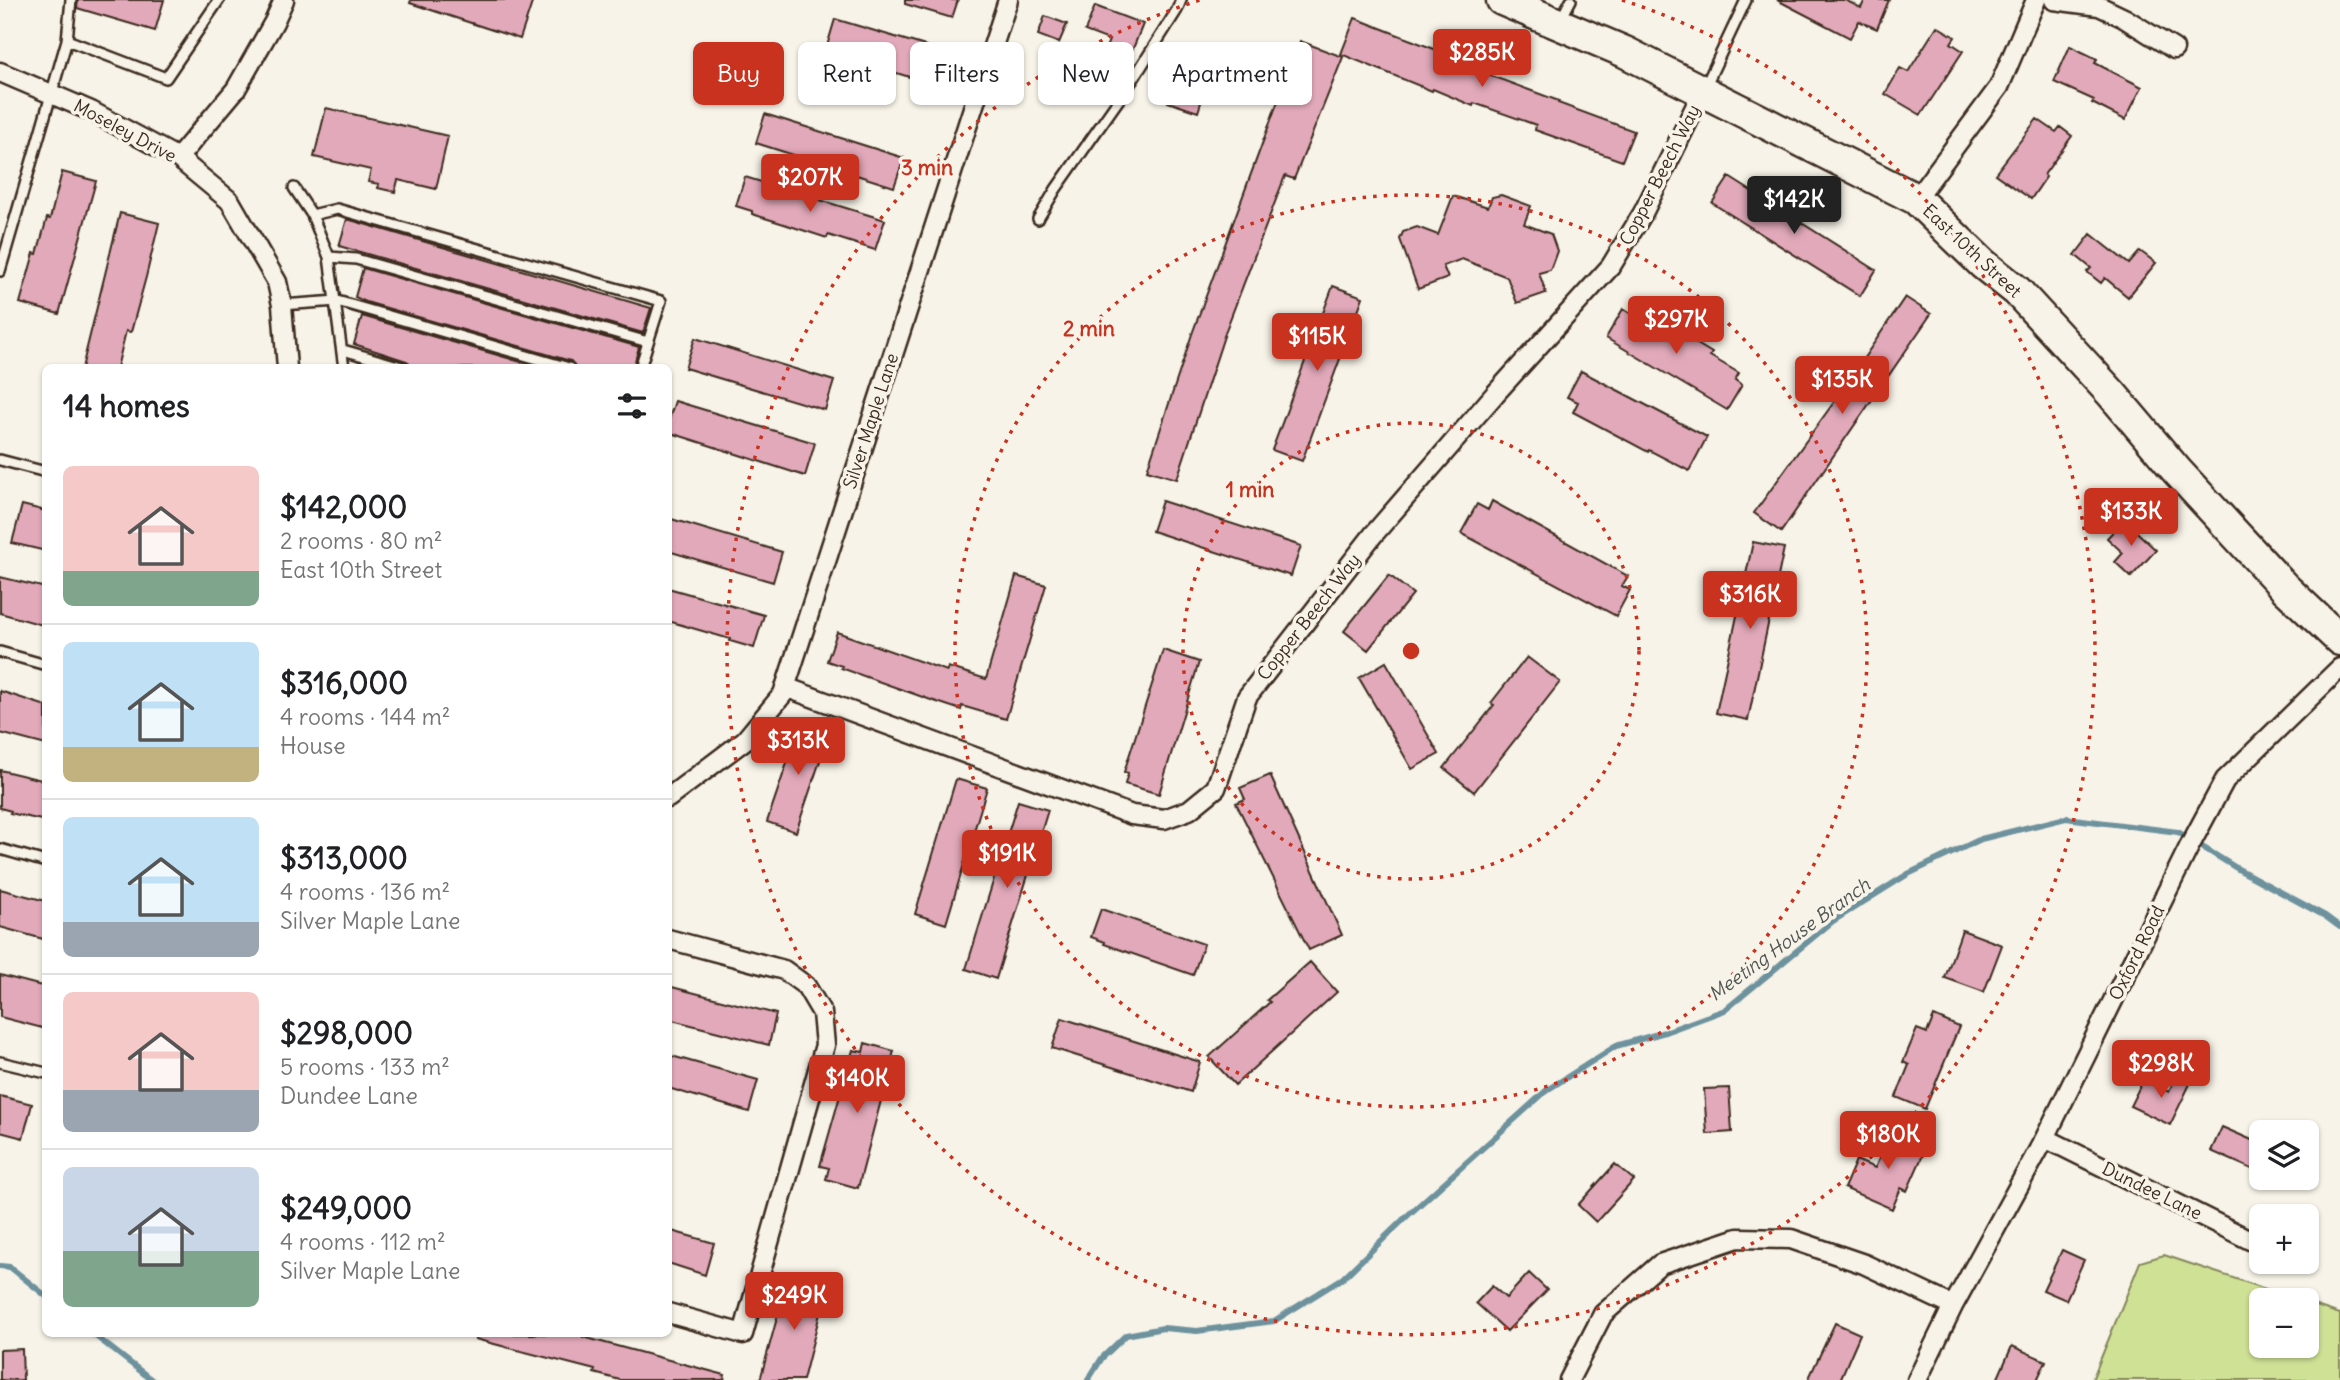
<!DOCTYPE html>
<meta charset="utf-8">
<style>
:root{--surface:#fff;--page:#f6f6f6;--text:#202124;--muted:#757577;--line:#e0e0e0;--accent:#c8321e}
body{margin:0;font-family:Delius,sans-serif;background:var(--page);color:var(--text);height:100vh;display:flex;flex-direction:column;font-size:26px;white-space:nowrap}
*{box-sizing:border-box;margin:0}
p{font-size:23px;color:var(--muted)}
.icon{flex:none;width:38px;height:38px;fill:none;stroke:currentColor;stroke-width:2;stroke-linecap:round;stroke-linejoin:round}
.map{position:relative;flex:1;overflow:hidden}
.drawer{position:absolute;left:42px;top:364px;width:630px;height:973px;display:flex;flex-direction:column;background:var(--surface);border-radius:10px;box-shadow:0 2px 5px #0004}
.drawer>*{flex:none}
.banner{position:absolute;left:693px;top:42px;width:665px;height:63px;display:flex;gap:14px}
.controls{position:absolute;left:2249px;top:1120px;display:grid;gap:14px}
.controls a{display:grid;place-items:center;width:70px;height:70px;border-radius:10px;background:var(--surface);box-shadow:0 2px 5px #0004;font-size:35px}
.price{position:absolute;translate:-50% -60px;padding:0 16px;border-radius:7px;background:var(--accent);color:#fff;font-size:23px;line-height:46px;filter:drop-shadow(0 2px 4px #0008)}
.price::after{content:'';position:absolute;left:50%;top:42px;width:21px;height:16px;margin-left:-10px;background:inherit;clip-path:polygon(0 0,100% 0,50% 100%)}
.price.selected{background:#222;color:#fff}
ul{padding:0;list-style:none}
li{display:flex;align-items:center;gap:21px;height:175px;padding:0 21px}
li+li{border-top:2px solid var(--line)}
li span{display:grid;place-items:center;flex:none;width:196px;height:140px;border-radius:10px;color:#555}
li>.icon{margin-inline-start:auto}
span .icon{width:84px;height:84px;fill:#fffc;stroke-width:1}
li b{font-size:30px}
h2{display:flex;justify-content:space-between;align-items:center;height:84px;padding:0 21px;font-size:30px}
.chip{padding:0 24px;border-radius:10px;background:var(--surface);box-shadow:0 2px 5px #0004;font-size:24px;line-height:63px}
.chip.selected{background:var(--accent);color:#fff}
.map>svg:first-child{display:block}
.green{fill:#cee195;stroke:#84865a;stroke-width:2}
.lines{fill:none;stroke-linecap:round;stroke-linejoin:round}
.stream{stroke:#6d929d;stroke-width:6}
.building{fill:#e2a9ba;stroke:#3b2a1e;stroke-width:2}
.lane-casing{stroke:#3b2a1e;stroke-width:14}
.street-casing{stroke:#3b2a1e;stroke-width:23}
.primary-casing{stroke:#3b2a1e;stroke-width:35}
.lane{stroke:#f7f3e8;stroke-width:9}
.street{stroke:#f7f3e8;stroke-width:18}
.primary{stroke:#f7f3e8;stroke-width:30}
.ring{fill:none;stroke:#c8321e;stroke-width:3.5;stroke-dasharray:3.5 7}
.labels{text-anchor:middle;stroke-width:7;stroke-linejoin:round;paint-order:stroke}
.street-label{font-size:18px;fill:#3b2a1e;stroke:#f7f3e8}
.water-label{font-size:19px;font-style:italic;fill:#505653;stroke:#f7f3e8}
.centre{fill:#c8321e;stroke:#f7f3e8;stroke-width:3.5}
.ring-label{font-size:21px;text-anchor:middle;font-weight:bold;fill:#c8321e;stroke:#f7f3e8;stroke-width:7;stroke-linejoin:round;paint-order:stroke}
</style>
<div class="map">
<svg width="2340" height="1380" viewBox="0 0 2340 1380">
<rect width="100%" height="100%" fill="#f7f3e8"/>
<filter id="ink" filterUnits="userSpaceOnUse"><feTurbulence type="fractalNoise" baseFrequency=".0143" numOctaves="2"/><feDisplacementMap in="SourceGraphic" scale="14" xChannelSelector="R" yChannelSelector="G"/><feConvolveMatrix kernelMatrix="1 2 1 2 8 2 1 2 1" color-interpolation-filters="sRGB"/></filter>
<g filter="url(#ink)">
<!-- green -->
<path class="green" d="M2164,1255l135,45h-38v46h45l1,-43 33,11v66h-248l48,-118z"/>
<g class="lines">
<!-- stream -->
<path class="stream" d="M0,1266l10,1 36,29
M93,1334l59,46
M1088,1380l14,-22 24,-23 37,-7 34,3 77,-10 69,-43 63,-61 141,-127 69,-44 49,-14 60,-22 108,-89 75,-47 73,-35 85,-21 112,14 60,37 87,47 15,11"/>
</g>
<!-- building -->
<path class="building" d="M78,0h86l-9,31 -78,-23z
M411,0h122l-13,39 -110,-36z
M905,0h53l-6,18 -47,-14z
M1777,0h68l16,8 4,-8h24l-12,29 -18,-8 -9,17z
M1095,6l48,18 -11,27 -6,-3 -5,15 -18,-7 6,-16 -24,-9z
M1045,16l22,8 -8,19 -21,-8z
M1355,18l133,52 -2,4 73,27 -1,2 76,28 -12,30 -87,-31 1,-5 -62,-22 -1,3 -40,-17 -1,2 -91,-37z
M835,19l107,32 -10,33 -58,-18 1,-3 -34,-10 1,-3 -15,-4z
M1937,26l18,11 -4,6 12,8 -42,64 -36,-21 15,-26 8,4z
M1300,41l43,16 -49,122 -9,-3 -59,154 -49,149 -30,-9 45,-136z
M2070,46l27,13 -2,4 47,24 -17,33 -33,-17 2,-3 -40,-18z
M1176,77l30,10 -8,25 -30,-10z
M326,108l122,28 -12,53 -38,-9 -3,12 -17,-4 1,-4 -11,-2 3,-12 -57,-13z
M765,114l139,44 -10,29 -138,-44z
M2037,119l19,13 4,-5 12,9 -28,39 2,2 -15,22 -36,-25z
M62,172l34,9 -37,133 -39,-11 14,-50 3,1 10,-36 3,1z
M745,177l140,43 -10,30 -47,-15 -1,3 -43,-14 -32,-10v-3l-16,-5z
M1729,177l147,93 -16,26 -148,-93z
M1501,195l30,11 -7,18 27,10 6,17 -7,19 -11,3 7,20 -29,10 -10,-26 -45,-18 -19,7 5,12 -30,11 -18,-50 3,-7 14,-5 21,8 15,-39 35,11 4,-10z
M120,213l39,10 -13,54 -15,55 -5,-1 -9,37h-35z
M347,219l304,89 -8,25 -304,-87z
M2091,234l38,30 11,-13 16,12 -28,34 -23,-19 -4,5 -14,-11 4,-4 -16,-13z
M363,268l276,79 -6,21h-57l-5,-7 -205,-59 -11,-5z
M1333,286l30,11 -61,164 -30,-11z
M1905,297l26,17 -150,218 -27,-19 83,-115z
M1638,308l74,45 -2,3 29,17 -4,7 7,5 -15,25 -121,-72 17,-29 10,6z
M362,316l180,52h-130l-5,-7 -53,-17z
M695,338l139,43 -9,29 -140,-42z
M1581,371l126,66 -18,34 -40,-21 -1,2 -75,-40 5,-10 -11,-5z
M675,401l140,42 -10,33 -137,-44v-10z
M1162,501l139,45 -10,30 -139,-45z
M1492,501l136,75 -6,10 8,4 -14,26 -155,-83 16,-29 11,6z
M22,505l24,6v40l-34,-8z
M668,518l114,34 -9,30 -105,-31z
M2124,520l32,30 -25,27 -16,-15 8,-9 -16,-15z
M1753,542l31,6 -36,172 -32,-7z
M1389,575l24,19 -45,56 -24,-19z
M1016,576l30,9 -40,134 -44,-13 -1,4 -30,-10 -90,-32 1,-2 -15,-5 10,-29 110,39 1,-4 38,12z
M0,577l46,11v38l-46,-13z
M668,588l96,27 -10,33 -24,-7v-2l-62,-18z
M1163,650l36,12 -40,132 -34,-10 3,-11 -4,-1z
M1527,657l33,25 -86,110 -30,-24 50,-63 -3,-2z
M1386,662l53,92 -27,15 -53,-91z
M0,691l46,15v39l-46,-12z
M801,722l29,9 -34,101 -29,-10z
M0,770l46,11v40l-36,-8 1,-2 -11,-3z
M1270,775l72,160 -33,15 -73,-147 9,-4 -5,-11z
M956,779l31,9 -41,136 -31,-10z
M1018,801l30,9 -52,169 -30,-10z
M0,889l46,12v28l-3,10 -43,-12z
M1101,909l103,35 -11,31 -89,-31 1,-2 -14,-5z
M1962,930l40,15 -18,47 -39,-14z
M1310,962l27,30 -102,93 -26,-28 61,-55 -3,-2z
M0,975l46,12v42l-46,-12z
M668,986l108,28 -7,31 -101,-26z
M1934,1016l25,11 -34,82 -29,-12 13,-32 -6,-3 14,-33 10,4z
M1062,1018l138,44 -9,30 -139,-44z
M865,1043l29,8 -36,137 -32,-9 3,-11 -9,-2 33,-116 10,2z
M668,1055l90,25 -9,32 -81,-24z
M2177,1075l14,7 -21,43 -40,-19 13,-26 26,12z
M1729,1088l3,44 -25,2 -3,-45z
M0,1096l32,8 -9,34 -23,-6z
M2222,1127l39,17v29l-50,-22z
M1892,1130l35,16 -20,45 -6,-3 -9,21 -48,-21 12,-28 19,8z
M1615,1164l19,16 -38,42 -18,-17z
M668,1230l46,13 -9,32 -37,-12z
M2062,1250l22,10 -18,40 -23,-10z
M1529,1273l18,17 -40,41 -31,-28 16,-17 14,12z
M797,1278l30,8 -24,94h-43l26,-95 9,3z
M1835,1323l25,11 -20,46h-32z
M476,1334h108l-1,3 142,38 -1,5h-104l-26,-7 1,-3 -120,-31z
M2012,1346l34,15 -9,19h-40z
M22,1349l1,31h-23v-30z"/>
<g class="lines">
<defs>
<path id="lane" d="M1561,19l10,-19
M67,40l4,-40
M1705,87l41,-87
M294,188l18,27
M1038,219l18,-30 78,-111 43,-68 4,-10
M329,257l27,2 292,83
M0,271l67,-231 99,38 53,-78
M282,305l55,-4 232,67
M343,350l62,18
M344,368l-15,-111 -17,-42 25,-6 324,92 -21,67
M0,460l46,12
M0,652l46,13
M0,849l46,13
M0,1062l46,11"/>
<path id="street" d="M2054,0l45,6 25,12 50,31
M0,72l91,39 87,47 52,43 47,81 5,23 5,63
M178,158l58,-69 38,-67 10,-22
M1916,199l83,-112 37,-87
M785,687l347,128 32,4 25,-9 27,-22 31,-91 126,-162 122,-141 116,-128 32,-53 60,-122
M668,798l77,-58 38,-46 225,-694
M668,939l116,31 22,16 16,27 3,32 -82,289 -75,-21
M2045,1138l213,106
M1569,1380l34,-66 57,-50 78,-26 53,1 73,25 89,42
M1917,1380l36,-74 92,-168 144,-291 36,-67 115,-112"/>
<path id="primary" d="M1502,0l123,52 291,147 67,65 34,27 94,102 66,78 108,117 55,52"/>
</defs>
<!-- lane casing -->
<use href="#lane" class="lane-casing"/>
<!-- street casing -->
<use href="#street" class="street-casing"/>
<!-- primary casing -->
<use href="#primary" class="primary-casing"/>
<!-- lane -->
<use href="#lane" class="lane"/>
<!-- street -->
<use href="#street" class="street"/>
<!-- primary -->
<use href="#primary" class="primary"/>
</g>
</g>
<!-- distance rings -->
<g class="ring">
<circle cx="1411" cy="651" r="228"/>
<circle cx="1411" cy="651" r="456"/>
<path d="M1622 0A684 684 0 1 1 1200 0"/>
</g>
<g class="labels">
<!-- street labels -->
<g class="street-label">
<text transform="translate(125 131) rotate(28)" y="6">Moseley Drive</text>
<text transform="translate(1660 175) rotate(-63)" y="6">Copper Beech Way</text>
<text transform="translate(1972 251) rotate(43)" y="6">East 10th Street</text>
<text transform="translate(871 421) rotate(-72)" y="6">Silver Maple Lane</text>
<text transform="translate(1309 617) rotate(-52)" y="6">Copper Beech Way</text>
<text transform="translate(2137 953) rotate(-64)" y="6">Oxford Road</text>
<text transform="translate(2152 1191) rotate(26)" y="6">Dundee Lane</text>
</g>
<!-- water labels -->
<g class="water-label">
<text transform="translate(1789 939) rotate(-36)" y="7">Meeting House Branch</text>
</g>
</g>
<circle cx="1411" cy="651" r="10" class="centre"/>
<g class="ring-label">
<text x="927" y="175">3 min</text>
<text x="1089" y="336">2 min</text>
<text x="1250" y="497">1 min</text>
</g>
</svg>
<div class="controls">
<a><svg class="icon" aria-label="layers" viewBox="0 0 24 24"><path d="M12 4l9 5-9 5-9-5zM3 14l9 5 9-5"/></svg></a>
<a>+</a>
<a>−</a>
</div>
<b class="price" style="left:1482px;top:89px">$285K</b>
<b class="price" style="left:810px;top:214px">$207K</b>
<b class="price selected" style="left:1794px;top:236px">$142K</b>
<b class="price" style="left:1676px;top:356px">$297K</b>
<b class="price" style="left:1317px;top:373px">$115K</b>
<b class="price" style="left:1842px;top:416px">$135K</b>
<b class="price" style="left:2131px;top:548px">$133K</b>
<b class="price" style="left:1750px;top:631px">$316K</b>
<b class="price" style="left:798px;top:777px">$313K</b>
<b class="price" style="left:1007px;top:890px">$191K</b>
<b class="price" style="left:2161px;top:1100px">$298K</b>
<b class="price" style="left:857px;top:1115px">$140K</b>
<b class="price" style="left:1888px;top:1171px">$180K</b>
<b class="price" style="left:794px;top:1332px">$249K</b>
<div class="banner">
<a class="chip selected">Buy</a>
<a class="chip">Rent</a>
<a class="chip">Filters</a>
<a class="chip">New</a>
<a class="chip">Apartment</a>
</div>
<section class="drawer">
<h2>14 homes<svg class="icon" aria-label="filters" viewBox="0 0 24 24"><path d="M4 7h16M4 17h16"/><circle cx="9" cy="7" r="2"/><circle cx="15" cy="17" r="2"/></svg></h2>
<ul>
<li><span style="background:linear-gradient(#f6c9c9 75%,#7fa58c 0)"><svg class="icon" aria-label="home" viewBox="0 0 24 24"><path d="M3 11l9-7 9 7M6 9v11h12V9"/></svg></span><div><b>$142,000</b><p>2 rooms · 80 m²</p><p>East 10th Street</p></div></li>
<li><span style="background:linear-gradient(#bfe0f5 75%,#c2b280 0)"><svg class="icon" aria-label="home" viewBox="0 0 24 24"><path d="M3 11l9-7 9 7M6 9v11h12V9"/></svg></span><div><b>$316,000</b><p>4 rooms · 144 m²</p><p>House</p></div></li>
<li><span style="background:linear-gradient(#bfe0f5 75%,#9aa5b1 0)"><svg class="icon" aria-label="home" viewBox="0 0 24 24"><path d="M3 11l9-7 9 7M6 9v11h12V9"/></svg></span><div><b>$313,000</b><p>4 rooms · 136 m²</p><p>Silver Maple Lane</p></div></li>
<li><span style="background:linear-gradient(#f6c9c9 70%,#9aa5b1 0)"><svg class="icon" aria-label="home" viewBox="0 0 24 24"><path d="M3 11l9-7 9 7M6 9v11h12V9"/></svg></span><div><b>$298,000</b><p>5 rooms · 133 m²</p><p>Dundee Lane</p></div></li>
<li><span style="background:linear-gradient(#c9d6e8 60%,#7fa58c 0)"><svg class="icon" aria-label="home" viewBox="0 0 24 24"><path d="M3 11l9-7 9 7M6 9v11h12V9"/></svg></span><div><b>$249,000</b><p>4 rooms · 112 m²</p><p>Silver Maple Lane</p></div></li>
</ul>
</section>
</div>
